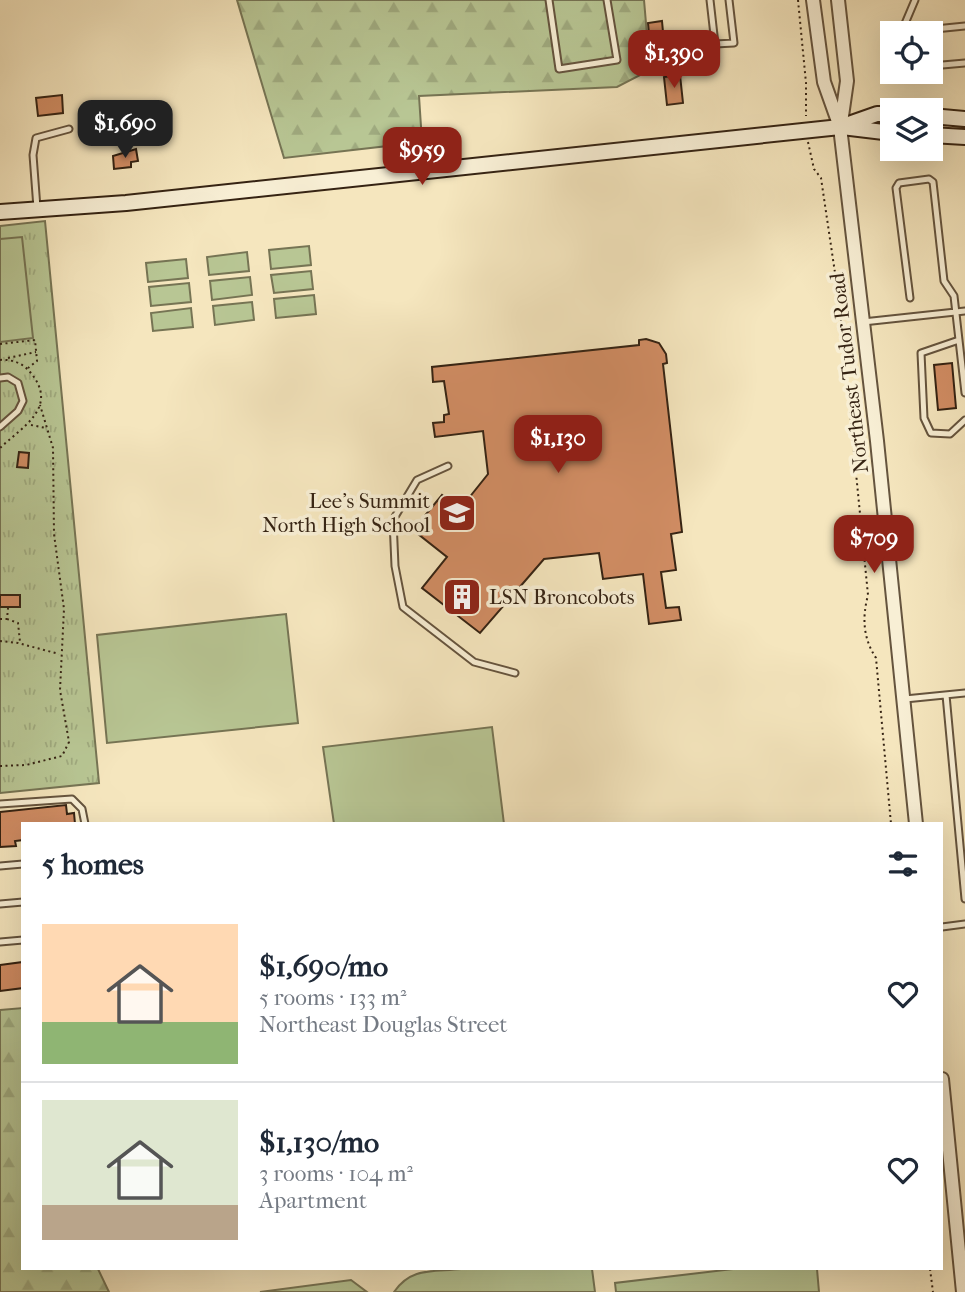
<!DOCTYPE html>
<meta charset="utf-8">
<style>
:root{--surface:#fff;--page:#f2f2f3;--text:#1f2937;--muted:#747a83;--line:#e0e1e3;--accent:#8f2418}
body{margin:0;font-family:"IM FELL French Canon",serif;background:var(--page);color:var(--text);height:100vh;display:flex;flex-direction:column;font-size:26px;white-space:nowrap}
*{box-sizing:border-box;margin:0}
p{font-size:23px;color:var(--muted)}
.icon{flex:none;width:38px;height:38px;fill:none;stroke:currentColor;stroke-width:2;stroke-linecap:round;stroke-linejoin:round}
.map{position:relative;flex:1;overflow:hidden}
.drawer{position:absolute;left:21px;top:822px;width:922px;height:448px;display:flex;flex-direction:column;background:var(--surface);border-radius:0px;box-shadow:0 7px 28px #0002}
.drawer>*{flex:none}
.tools{position:absolute;left:880px;top:21px;display:grid;gap:14px}
.tools a{display:grid;place-items:center;width:63px;height:63px;border-radius:0px;background:var(--surface);box-shadow:0 7px 28px #0002;font-size:35px}
.price{position:absolute;translate:-50% -60px;padding:0 16px;border-radius:14px;background:var(--accent);color:#fff;font-size:23px;line-height:46px;filter:drop-shadow(0 2px 4px #0008)}
.price::after{content:'';position:absolute;left:50%;top:42px;width:21px;height:16px;margin-left:-10px;background:inherit;clip-path:polygon(0 0,100% 0,50% 100%)}
.price.active{background:#222;color:#fff}
ul{padding:0;list-style:none}
li{display:flex;align-items:center;gap:21px;height:175px;padding:0 21px}
li+li{border-top:2px solid var(--line)}
li span{display:grid;place-items:center;flex:none;width:196px;height:140px;border-radius:0px;color:#555}
li>.icon{margin-inline-start:auto}
span .icon{width:84px;height:84px;fill:#fffc;stroke-width:1}
li b{font-size:30px}
h2{display:flex;justify-content:space-between;align-items:center;height:84px;padding:0 21px;font-size:30px}
.map>svg:first-child{display:block}
.forest{fill:url(#forest-firs);stroke:#767454;stroke-width:2}
.park{fill:url(#park-tufts);stroke:#767454;stroke-width:2}
.pitch{fill:#b8c694;stroke:#767454;stroke-width:2}
.building{fill:#d18d64;stroke:#352313;stroke-width:2}
.lines{fill:none;stroke-linecap:round;stroke-linejoin:round}
.service-casing{stroke:#65543e;stroke-width:9}
.tertiary-casing{stroke:#65543e;stroke-width:16}
.secondary-casing{stroke:#352313;stroke-width:18}
.path{stroke:#352313;stroke-width:2;stroke-dasharray:2 3.5;stroke-linecap:butt}
.service{stroke:#f8efd5;stroke-width:5}
.tertiary{stroke:#f8efd5;stroke-width:12}
.secondary{stroke:#f8efd5;stroke-width:14}
.labels{text-anchor:middle;stroke-width:7;stroke-linejoin:round;paint-order:stroke}
.street-label{font-size:21px;fill:#352313;stroke:#f8efd5}
.poi-label{font-size:21px;fill:#352313;stroke:#f8efd5;text-anchor:end}
</style>
<div class="map">
<svg width="965" height="1292" viewBox="0 0 965 1292">
<defs>
<pattern id="forest-firs" width="22" height="20" patternUnits="userSpaceOnUse" patternTransform="scale(1.75)"><rect width="22" height="20" fill="#b8c694"/><path d="M5 1l3.5 6h-7zM16 11l3.5 6h-7z" fill="#9faa7f"/></pattern>
<pattern id="park-tufts" width="24" height="20" patternUnits="userSpaceOnUse" patternTransform="scale(1.75)"><rect width="24" height="20" fill="#b8c694"/><path d="M3 7l-1-3M5 7V3M7 7l1-3M15 17l-1-3M17 17v-4M19 17l1-3" fill="none" stroke="#9faa7f"/></pattern>
</defs>
<rect width="100%" height="100%" fill="#f5e6be"/>
<filter id="stains"><feTurbulence type="fractalNoise" baseFrequency=".00286" numOctaves="4"/><feColorMatrix values="0 0 0 0 .2 0 0 0 0 .09 0 0 0 0 .02 0 0 0 .5 -.17"/></filter>
<radialGradient id="worn" r=".72"><stop offset=".6" stop-color="#630" stop-opacity="0"/><stop offset="1" stop-color="#630" stop-opacity=".3"/></radialGradient>
<!-- forest -->
<path class="forest" d="M237,0h407l6,70 -33,17 -198,9 3,46 -138,16z
M23,1008v261h75l11,23h-109v-282z"/>
<!-- park -->
<path class="park" d="M45,221l54,562 -99,10v-567z"/>
<!-- pitch -->
<path class="pitch" d="M22,237l11,101 -33,4v-103z
M309,246l2,19 -40,4 -2,-19z
M247,252l2,19 -40,4 -2,-18z
M186,259l2,19 -40,4 -2,-19z
M311,271l2,18 -39,4 -3,-18z
M250,277l2,18 -40,5 -2,-19z
M189,283l2,19 -40,4 -2,-19z
M314,295l2,19 -40,4 -2,-19z
M252,302l2,18 -39,5 -2,-19z
M191,308l2,19 -40,4 -2,-18z
M286,614l12,109 -191,20 -10,-108z
M492,727l12,97h-170l-11,-77z
M461,1269h131l3,23h-201c17,-25 39,-20 67,-23z
M733,1269h84l2,23h-203l-1,-9z
M351,1280l16,12h-107z"/>
<!-- building -->
<path class="building" d="M662,21l1,11 -14,2 -1,-11z
M680,75l3,28 -16,2 -3,-28z
M62,95l1,18 -25,3 -2,-18z
M136,149l2,12 -7,1v5l-17,2 -1,-13z
M646,339l13,4 7,11 1,9 -4,1 19,168 -11,2 5,36 -15,2 5,36 13,-1 2,13 -32,4 -6,-50 -40,5 -4,-26 -55,6 -64,74 -58,-45 25,-31 -34,-27 29,-35 18,14 28,-35 -5,-43 -48,6 -2,-14 11,-1v-7l5,-1 -5,-33 -11,1 -1,-15 207,-22v-5z
M952,363l4,45 -18,2 -4,-45z
M19,452l10,1 -1,15 -11,-1z
M0,595h20v12h-20z
M66,805l1,9 7,-1 1,11h-52v16l-8,1 1,5 -16,1v-35z
M23,962v26l-23,3v-26z"/>
<g class="lines">
<defs>
<path id="service" d="M549,0l10,69 58,-9 -10,-60
M710,0l5,44 19,-1 -5,-43
M905,24l20,6 40,-4
M901,33l14,-33
M892,58v1
M931,66l34,-3
M37,208l-4,-53 3,-17 33,-9
M910,298l-14,-110 3,-5 30,-4 4,3 11,99 10,15 11,97
M863,322l102,-11
M959,340l-38,13 3,65 7,15 19,1 15,-14
M0,378l8,-1 10,6 5,18 -5,10 -18,16
M448,466l-31,14 -24,40 2,46 8,41 71,55 41,11
M946,695l19,204
M905,699l60,-6
M0,804l72,-5 10,10 3,15
M0,866l23,-2
M0,904l23,-2
M942,927l23,-3
M0,942l23,-2"/>
<path id="tertiary" d="M813,0l11,82 16,45 37,314 39,383
M838,0l9,81 -6,42
M942,1079l21,213"/>
<path id="secondary" d="M931,116l34,3
M842,127l50,6
M931,135l34,2
M0,212l126,-9 714,-76 37,-13h15"/>
</defs>
<!-- service casing -->
<use href="#service" class="service-casing"/>
<!-- tertiary casing -->
<use href="#tertiary" class="tertiary-casing"/>
<!-- secondary casing -->
<use href="#secondary" class="secondary-casing"/>
<!-- path -->
<path class="path" d="M798,0l8,83v33
M808,142l6,27 7,9 18,122 29,295c-6,23 -5,43 8,63l15,166
M0,344l35,-4 2,21 -9,7
M8,358l28,-6
M0,360c11,-1 23,3 30,12 30,35 -8,55 -30,76
M31,425l15,3
M0,619h7l1,-11
M7,619l11,4 2,19
M0,641l18,2 41,11
M0,766l26,-1 36,-9 7,-14 -9,-52 4,-81 -10,-75 -1,-86 -13,-43
M930,1269l3,23"/>
<!-- service -->
<use href="#service" class="service"/>
<!-- tertiary -->
<use href="#tertiary" class="tertiary"/>
<!-- secondary -->
<use href="#secondary" class="secondary"/>
</g>
<!-- icons -->
<defs>
<symbol id="school-square" viewBox="-11 -11 22 22"><rect x="-9" y="-9" width="18" height="18" rx="4" fill="#8f2418" stroke="#f8efd5"/><path d="M0-5L7-2L0 1L-7-2ZM-4 1L0 2.5L4 1V4Q0 6-4 4Z" fill="#fff"/></symbol>
<symbol id="building-square" viewBox="-11 -11 22 22"><rect x="-9" y="-9" width="18" height="18" rx="4" fill="#8f2418" stroke="#f8efd5"/><path d="M-4-6H4V6H1V3H-1V6H-4ZM-2.5-4.3h1.7v1.8h-1.7ZM.8-4.3h1.7v1.8H.8ZM-2.5-1h1.7V.8h-1.7ZM.8-1h1.7V.8H.8Z" fill="#fff"/></symbol>
</defs>
<g fill-rule="evenodd">
<use href="#school-square" x="435" y="491" width="44" height="44"/>
<use href="#building-square" x="440" y="575" width="44" height="44"/>
</g>
<g class="labels">
<!-- street labels -->
<g class="street-label">
<text transform="translate(849 373) rotate(-97)" y="7">Northeast Tudor Road</text>
</g>
<!-- poi labels -->
<g class="poi-label">
<text x="430" y="508">Lee's Summit<tspan x="430" dy="24">North High School</tspan></text>
<text x="489" y="604" text-anchor="start">LSN Broncobots</text>
</g>
</g>
<rect width="100%" height="100%" filter="url(#stains)"/>
<rect width="100%" height="100%" fill="url(#worn)"/>
</svg>
<div class="tools">
<a><svg class="icon" aria-label="locate" viewBox="0 0 24 24"><circle cx="12" cy="12" r="6"/><path d="M12 2v4M12 18v4M2 12h4M18 12h4"/></svg></a>
<a><svg class="icon" aria-label="layers" viewBox="0 0 24 24"><path d="M12 4l9 5-9 5-9-5zM3 14l9 5 9-5"/></svg></a>
</div>
<b class="price" style="left:674px;top:90px">$1,390</b>
<b class="price active" style="left:125px;top:160px">$1,690</b>
<b class="price" style="left:422px;top:187px">$959</b>
<b class="price" style="left:558px;top:475px">$1,130</b>
<b class="price" style="left:874px;top:575px">$709</b>
<section class="drawer">
<h2>5 homes<svg class="icon" aria-label="filters" viewBox="0 0 24 24"><path d="M4 7h16M4 17h16"/><circle cx="9" cy="7" r="2"/><circle cx="15" cy="17" r="2"/></svg></h2>
<ul>
<li><span style="background:linear-gradient(#ffd9b3 70%,#8fb573 0)"><svg class="icon" aria-label="home" viewBox="0 0 24 24"><path d="M3 11l9-7 9 7M6 9v11h12V9"/></svg></span><div><b>$1,690/mo</b><p>5 rooms · 133 m²</p><p>Northeast Douglas Street</p></div><svg class="icon" aria-label="heart" viewBox="0 0 24 24"><path d="M12 20l-8-8c-3-5 5-10 8-4 3-6 11-1 8 4z"/></svg></li>
<li><span style="background:linear-gradient(#dfe7d0 75%,#b9a48a 0)"><svg class="icon" aria-label="home" viewBox="0 0 24 24"><path d="M3 11l9-7 9 7M6 9v11h12V9"/></svg></span><div><b>$1,130/mo</b><p>3 rooms · 104 m²</p><p>Apartment</p></div><svg class="icon" aria-label="heart" viewBox="0 0 24 24"><path d="M12 20l-8-8c-3-5 5-10 8-4 3-6 11-1 8 4z"/></svg></li>
</ul>
</section>
</div>
